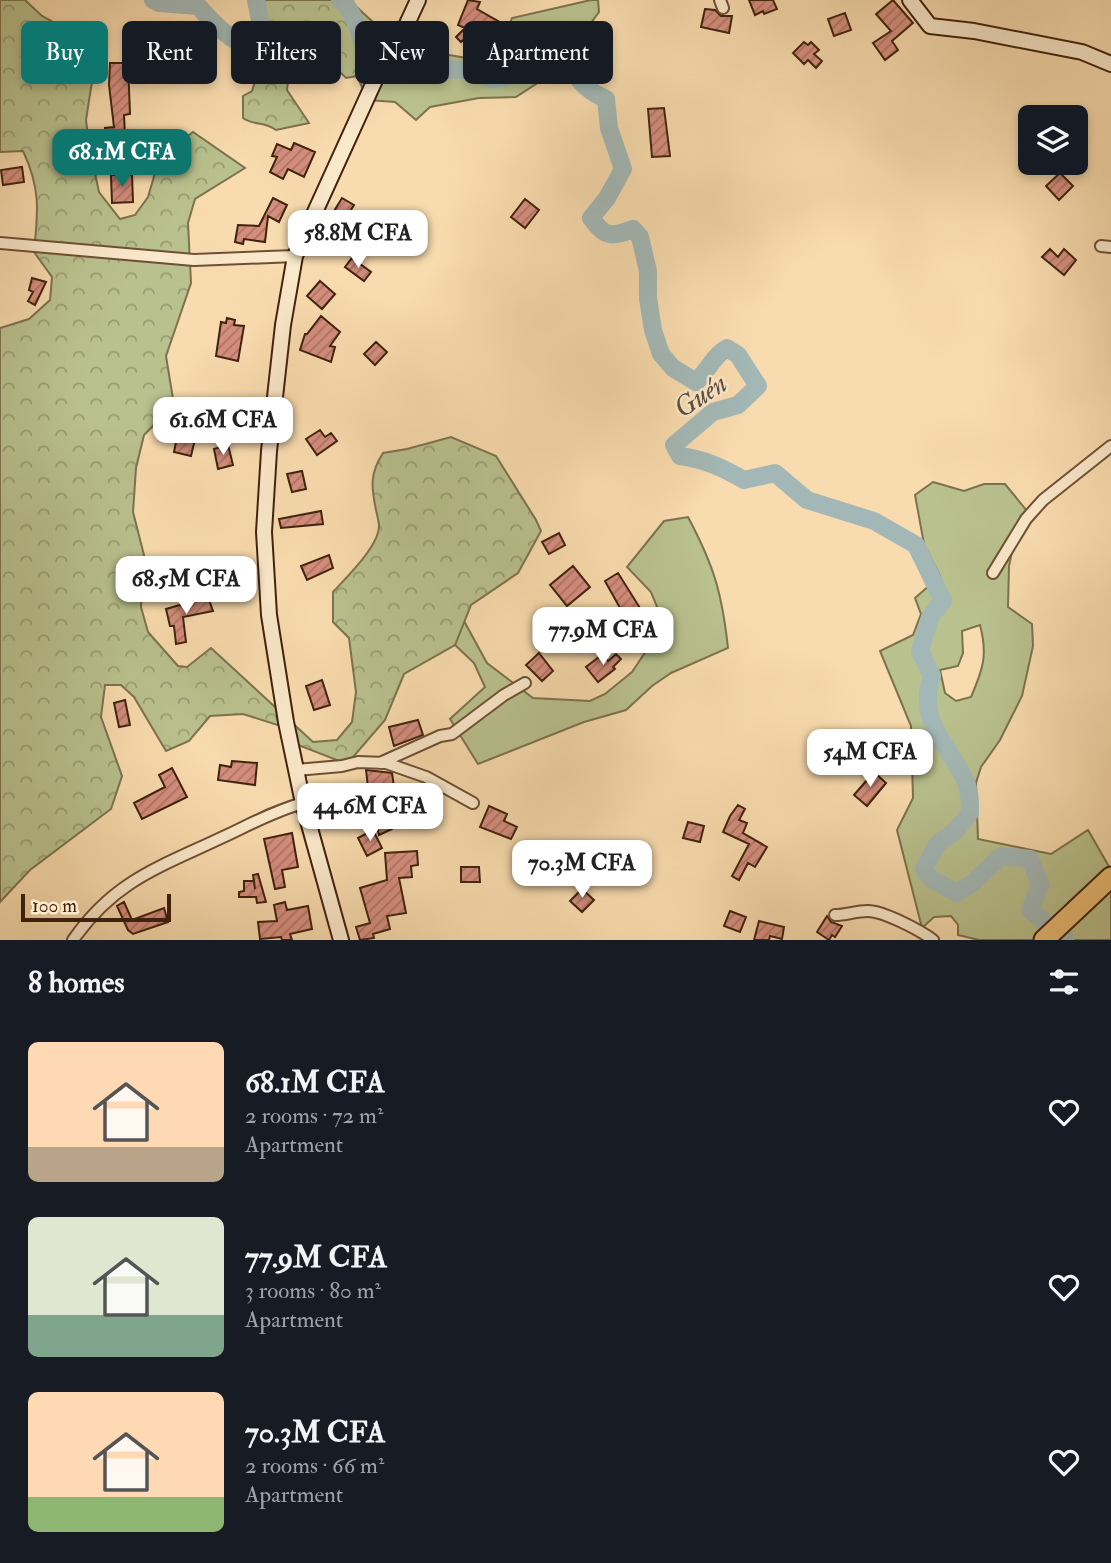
<!DOCTYPE html>
<meta charset="utf-8">
<style>
:root{--surface:#171b24;--page:#20242c;--text:#f1f3f6;--muted:#9ea1a6;--accent:#0f766e}
body{margin:0;font-family:"IM FELL Double Pica",serif;background:var(--page);color:var(--text);height:100vh;display:flex;flex-direction:column;font-size:26px;white-space:nowrap}
*{box-sizing:border-box;margin:0}
p{font-size:23px;color:var(--muted)}
.icon{flex:none;width:38px;height:38px;fill:none;stroke:currentColor;stroke-width:2;stroke-linecap:round;stroke-linejoin:round}
.map{position:relative;height:940px;overflow:hidden}
.side{display:flex;flex-direction:column;background:var(--surface);flex:1}
.side>*{flex:none}
.banner{position:absolute;left:21px;top:21px;width:700px;height:63px;display:flex;gap:14px}
.fabs{position:absolute;left:1018px;top:105px;display:grid;gap:14px}
.fabs a{display:grid;place-items:center;width:70px;height:70px;border-radius:10px;background:var(--surface);box-shadow:0 4px 10px #0003;font-size:35px}
.scale{position:absolute;left:21px;bottom:18px;width:150px;box-sizing:border-box;padding-left:7px;border:4px solid #41220d;border-top:0;font-size:19px;line-height:24px;white-space:nowrap;color:#41220d;-webkit-text-stroke:5px #fae8ca;paint-order:stroke}
.price{position:absolute;translate:-50% -60px;padding:0 16px;border-radius:14px;background:#fff;color:#222;font-size:23px;line-height:46px;filter:drop-shadow(0 2px 4px #0008)}
.price::after{content:'';position:absolute;left:50%;top:42px;width:21px;height:16px;margin-left:-10px;background:inherit;clip-path:polygon(0 0,100% 0,50% 100%)}
.price.on{background:var(--accent);color:#fff}
ul{padding:0;list-style:none}
li{display:flex;align-items:center;gap:21px;height:175px;padding:0 28px}
li span{display:grid;place-items:center;flex:none;width:196px;height:140px;border-radius:10px;color:#555}
li>.icon{margin-inline-start:auto}
span .icon{width:84px;height:84px;fill:#fffc;stroke-width:1}
li b{font-size:30px}
h2{display:flex;justify-content:space-between;align-items:center;height:84px;padding:0 28px;font-size:30px}
.chip{padding:0 24px;border-radius:10px;background:var(--surface);box-shadow:0 4px 10px #0003;font-size:24px;line-height:63px}
.chip.on{background:var(--accent);color:#fff}
.map>svg:first-child{display:block}
.grass{fill:#b9c18e;stroke:#7d724e;stroke-width:2;fill-rule:evenodd}
.forest{fill:url(#forest-crowns);stroke:#7d724e;stroke-width:2}
.lines{fill:none;stroke-linecap:round;stroke-linejoin:round}
.stream{stroke:#7c7c72;stroke-width:2.5}
.river{stroke:#a3b8b6;stroke-width:18}
.building{fill:url(#building-hatch);stroke:#41220d;stroke-width:2}
.street-casing{stroke:#6f5035;stroke-width:14}
.secondary-casing{stroke:#41220d;stroke-width:18}
.primary-casing{stroke:#41220d;stroke-width:19}
.highway-casing{stroke:#41220d;stroke-width:23}
.street{stroke:#fae8ca;stroke-width:10}
.secondary{stroke:#fae8ca;stroke-width:14}
.primary{stroke:#ecbe77;stroke-width:16}
.highway{stroke:#ecbe77;stroke-width:19}
.labels{text-anchor:middle;stroke-width:5;stroke-linejoin:round;paint-order:stroke}
.water-label{font-size:28px;font-style:italic;fill:#5e4f40;stroke:#fae8ca}
</style>
<div class="map">
<svg width="1111" height="940" viewBox="0 0 1111 940">
<defs>
<pattern id="forest-crowns" width="20" height="18" patternUnits="userSpaceOnUse" patternTransform="scale(1.75)"><rect width="20" height="18" fill="#b9c18e"/><path d="M2 6a3 3 0 1 1 6 0M12 15a3 3 0 1 1 6 0" fill="none" stroke="#989c72"/></pattern>
<pattern id="building-hatch" width="6" height="6" patternUnits="userSpaceOnUse" patternTransform="scale(1.75)"><rect width="6" height="6" fill="#d58e7e"/><path d="M-1 1l2-2M0 6l6-6M5 7l2-2" fill="none" stroke="#ae7466"/></pattern>
</defs>
<rect width="100%" height="100%" fill="#f8dbae"/>
<filter id="stains"><feTurbulence type="fractalNoise" baseFrequency=".00286" numOctaves="4"/><feColorMatrix values="0 0 0 0 .2 0 0 0 0 .09 0 0 0 0 .02 0 0 0 .5 -.17"/></filter>
<radialGradient id="worn" r=".72"><stop offset=".6" stop-color="#630" stop-opacity="0"/><stop offset="1" stop-color="#630" stop-opacity=".3"/></radialGradient>
<!-- grass -->
<path class="grass" d="M591,0h7l1,12 -19,26 -5,44 -19,-11 -40,26 -37,1 -49,9 -14,13 -21,-18 -27,-2 -11,-24 7,-12v-12l22,-18 6,11 80,14 19,13 21,-54z
M933,482l31,9 20,-7h21l22,27 -13,31 -5,24 -1,41 24,17 1,22 -11,50 -22,44 -19,27 -5,16 2,56 73,15 37,-24 23,40v70h-132l-21,-5v-10l-7,-9 -17,1 -12,11 -25,-98 16,-32 -2,-72 -31,-75 33,-16 8,-21 -6,-16 25,-22 -16,-32 -9,-49zM980,625c8,30 3,44 -9,72l-15,4 -11,-8 -5,-23 18,-4 5,-13 -1,-22z
M688,517c26,49 34,76 40,131l-57,25 -19,13 -26,24 -42,12 -106,42 -28,-45 35,-32 -11,-24 -19,-18 9,-24 23,42 46,35 57,3 15,-7 27,-22 32,-48 -13,-32 -24,-25 37,-46z"/>
<!-- forest -->
<path class="forest" d="M0,0h25l17,16 24,13 17,30 11,10 -8,51 3,25 10,47 21,27 15,-4 13,-18 11,-38 34,-27 52,36 -50,31 -7,24 3,60 -25,73 8,49 -30,30 -8,33 -3,44 11,43 -3,52 7,25 30,34 9,1 24,-19 102,94 24,-2 15,-18 4,-30 -7,-54 -16,-16v-30c13,-14 46,-46 46,-66 0,-5 -2,-11 -3,-16 -5,-24 -6,-37 7,-57l24,-4 44,-12 45,19 40,64 5,11 -23,42 -47,32 -16,40 -51,29 -19,46 -38,44 -49,-19 -17,-19 -38,-12 -33,2 -21,25 -23,10 -32,-54 -13,-12h-16l-4,32 21,59 -11,33 -81,61 -30,32v-574l29,-9 21,-19 2,-23 -18,-25c4,-40 7,-63 -11,-101l-23,1z
M251,0h98l37,34 -22,18v12l-7,12 -11,2 -11,-11 -11,-18 -24,-3 -9,9 -4,35 22,33 -33,7c-12,-9 -22,-4 -33,-12v-22l9,-5 9,-29 -9,-5 3,-29z"/>
<g class="lines">
<!-- stream -->
<path class="stream" d="M233,38c11,-5 20,-8 30,-1"/>
<!-- river -->
<path class="river" d="M153,0l6,3 39,3c16,18 34,37 57,43l8,-12 -7,-37
M340,0l7,6 7,12 10,28 29,20 15,6 13,-3 48,1 24,9 14,-2c3,-20 23,-46 46,-45 5,0 12,4 16,6 0,31 7,48 37,61l3,29 14,41 -16,29 -16,20c14,20 21,19 42,11l7,8 8,34v27l5,32 8,24 12,14 23,14c12,-11 17,-26 31,-34l11,7 20,31 -20,19 -25,7 -39,33 6,11c24,3 43,12 64,24l31,-7 32,27 67,21 42,24 27,56 -13,16 -10,34 12,25c-15,43 13,65 31,100 7,12 7,24 7,37l-15,18 -18,13 -13,25 6,9 26,15 15,-9 30,-28 29,3 10,26 -10,25 36,30"/>
</g>
<!-- building -->
<path class="building" d="M468,0l12,2 -3,7 26,15 -10,19 -20,-12 -12,11 -5,-5 9,-9 -7,-3z
M749,0h24l4,9 -13,5 -1,-3 -8,4z
M893,0l20,23 -21,18 6,9 -13,10 -12,-17 18,-12 -15,-17z
M705,9l10,1 6,6h11l-3,17 -28,-6z
M845,13l6,17 -17,6 -6,-17z
M428,26l12,5 -8,19 -12,-4z
M804,42l4,3 3,-3 8,8 -5,4 8,7 -6,7 -8,-8 -4,4 -11,-11z
M110,63h18l2,51 -6,1 2,39 -19,1 -2,-27 9,-1 -5,-42z
M664,108l6,48 -18,1 -4,-48z
M294,143l21,9 -11,25 -16,-8 -5,10 -13,-7 7,-15 -5,-1 5,-12 14,6z
M22,167l2,15 -21,3 -2,-15z
M1060,173l13,13 -14,14 -13,-14z
M111,175h21l1,27 -21,1z
M273,198l14,7 -8,17 -11,-6 -3,26 -21,-3 -1,5 -8,-2 3,-17 21,1z
M342,198l12,7 -12,19 -11,-8z
M525,199l14,11 -14,18 -14,-11z
M1050,249l8,8 6,-8 12,11 -12,15 -22,-18z
M352,258l19,14 -7,9 -19,-14z
M32,278l14,4 -11,23 -7,-4 5,-9 -4,-2z
M320,281l15,13 -13,15 -15,-13z
M321,316l19,16 -10,14 5,1 -4,15 -31,-12 5,-16h2z
M227,318l8,2 -1,5 10,1 -6,35 -22,-5 5,-34 5,1z
M376,342l11,10 -12,13 -11,-11z
M179,427l18,4 -6,25 -17,-4z
M320,430l5,7 6,-4 6,8 -20,14 -11,-16z
M228,445l5,20 -15,4 -4,-20z
M302,471l4,18 -14,3 -5,-18z
M321,511l2,13 -42,4 -2,-9z
M559,533l6,12 -16,9 -7,-12z
M329,555l4,13 -26,12 -6,-14z
M194,561l31,1v31l-20,-1 1,-14h-10z
M573,566l17,21 -23,19 -17,-21z
M618,573l27,43 -16,8 -24,-43z
M208,597l5,14 -30,6 3,25 -10,2 -2,-18h-4l-4,-17z
M539,653l14,18 -11,10 -16,-16z
M603,654l5,7 8,-7 5,5 -8,8 2,2 -17,13 -12,-15z
M322,680l8,25 -16,5 -8,-24z
M125,700l5,25 -11,2 -5,-24z
M418,720l5,15 -29,11 -5,-19z
M232,761l25,2 -2,22 -37,-5 2,-15 11,2z
M172,768l15,29 -45,22 -8,-16 31,-16 -6,-12z
M366,770l26,3 2,13 -10,1 8,32 -4,1 4,9 -13,6 -6,-24 -32,6 -3,-14 31,-7z
M874,772l12,11 -19,23 -13,-11z
M738,805l7,4 -6,11 8,3 -4,10 24,14 -12,20 -7,-4 -9,17 -7,-4 17,-32 -26,-12 7,-16z
M489,806l18,8 -3,7 13,6 -6,12 -31,-12z
M688,822l16,4 -4,16 -17,-4z
M373,830l9,18 -15,8 -9,-18z
M292,833l6,34 -16,3 3,17 -10,2 -11,-50z
M417,851l1,14 -7,1 1,11 -13,1 7,35 -19,3 3,13 -17,5 1,4 -14,2 -4,-13 14,-4 -10,-35 27,-8 -2,-27z
M461,867h18l1,15h-19z
M258,874l8,28 -9,1 -1,-6h-17v-5l5,-1v-10h10l1,8 -2,-14z
M582,889l12,11 -12,12 -12,-11z
M124,902l8,18 32,-12 4,14 -35,12 -5,-4 -11,-24z
M285,902l2,8 21,-4 4,23 -22,5 2,6h-10l-1,-3 -21,2 -2,-17 19,-1 -3,-16z
M730,911l16,6 -6,15 -16,-6z
M827,916l4,6 11,4 -7,11 -3,-2 -3,5 -12,-8z
M759,921l25,6 -2,12 -12,-3 -1,4h-15z"/>
<g class="lines">
<defs>
<path id="street" d="M720,0l3,8
M0,243l194,17 101,-4
M1101,246l10,1
M993,573l33,-54 17,-19 68,-54
M380,763l60,-27 12,-2 52,-39 21,-12
M296,770l46,-4 16,-4 28,1 40,14 47,26
M835,915c11,0 21,-4 33,-4 15,0 52,19 65,29
M73,940c42,-60 87,-73 150,-103 26,-12 51,-26 80,-34"/>
<path id="secondary" d="M910,0l20,26 44,5 108,21 29,12
M395,50l23,-50
M341,940l-38,-137 -17,-81 -17,-107 -5,-83 5,-81 14,-126 12,-69 85,-187"/>
<path id="primary" d="M380,69l15,-19"/>
<path id="highway" d="M1044,940l67,-63"/>
</defs>
<!-- street casing -->
<use href="#street" class="street-casing"/>
<!-- secondary casing -->
<use href="#secondary" class="secondary-casing"/>
<!-- primary casing -->
<use href="#primary" class="primary-casing"/>
<!-- highway casing -->
<use href="#highway" class="highway-casing"/>
<!-- street -->
<use href="#street" class="street"/>
<!-- secondary -->
<use href="#secondary" class="secondary"/>
<!-- primary -->
<use href="#primary" class="primary"/>
<!-- highway -->
<use href="#highway" class="highway"/>
</g>
<g class="labels">
<!-- water labels -->
<g class="water-label">
<text transform="translate(700 395) rotate(-33)" y="10">Guén</text>
</g>
</g>
<rect width="100%" height="100%" filter="url(#stains)"/>
<rect width="100%" height="100%" fill="url(#worn)"/>
</svg>
<div class="fabs">
<a><svg class="icon" aria-label="layers" viewBox="0 0 24 24"><path d="M12 4l9 5-9 5-9-5zM3 14l9 5 9-5"/></svg></a>
</div>
<div class="scale">100 m</div>
<b class="price on" style="left:122px;top:189px">68.1M CFA</b>
<b class="price" style="left:358px;top:270px">58.8M CFA</b>
<b class="price" style="left:223px;top:457px">61.6M CFA</b>
<b class="price" style="left:186px;top:616px">68.5M CFA</b>
<b class="price" style="left:603px;top:667px">77.9M CFA</b>
<b class="price" style="left:870px;top:789px">54M CFA</b>
<b class="price" style="left:370px;top:843px">44.6M CFA</b>
<b class="price" style="left:582px;top:900px">70.3M CFA</b>
<div class="banner">
<a class="chip on">Buy</a>
<a class="chip">Rent</a>
<a class="chip">Filters</a>
<a class="chip">New</a>
<a class="chip">Apartment</a>
</div>
</div>
<section class="side">
<h2>8 homes<svg class="icon" aria-label="filters" viewBox="0 0 24 24"><path d="M4 7h16M4 17h16"/><circle cx="9" cy="7" r="2"/><circle cx="15" cy="17" r="2"/></svg></h2>
<ul>
<li><span style="background:linear-gradient(#ffd9b3 75%,#b9a48a 0)"><svg class="icon" aria-label="home" viewBox="0 0 24 24"><path d="M3 11l9-7 9 7M6 9v11h12V9"/></svg></span><div><b>68.1M CFA</b><p>2 rooms · 72 m²</p><p>Apartment</p></div><svg class="icon" aria-label="heart" viewBox="0 0 24 24"><path d="M12 20l-8-8c-3-5 5-10 8-4 3-6 11-1 8 4z"/></svg></li>
<li><span style="background:linear-gradient(#dfe7d0 70%,#7fa58c 0)"><svg class="icon" aria-label="home" viewBox="0 0 24 24"><path d="M3 11l9-7 9 7M6 9v11h12V9"/></svg></span><div><b>77.9M CFA</b><p>3 rooms · 80 m²</p><p>Apartment</p></div><svg class="icon" aria-label="heart" viewBox="0 0 24 24"><path d="M12 20l-8-8c-3-5 5-10 8-4 3-6 11-1 8 4z"/></svg></li>
<li><span style="background:linear-gradient(#ffd9b3 75%,#8fb573 0)"><svg class="icon" aria-label="home" viewBox="0 0 24 24"><path d="M3 11l9-7 9 7M6 9v11h12V9"/></svg></span><div><b>70.3M CFA</b><p>2 rooms · 66 m²</p><p>Apartment</p></div><svg class="icon" aria-label="heart" viewBox="0 0 24 24"><path d="M12 20l-8-8c-3-5 5-10 8-4 3-6 11-1 8 4z"/></svg></li>
</ul>
</section>
